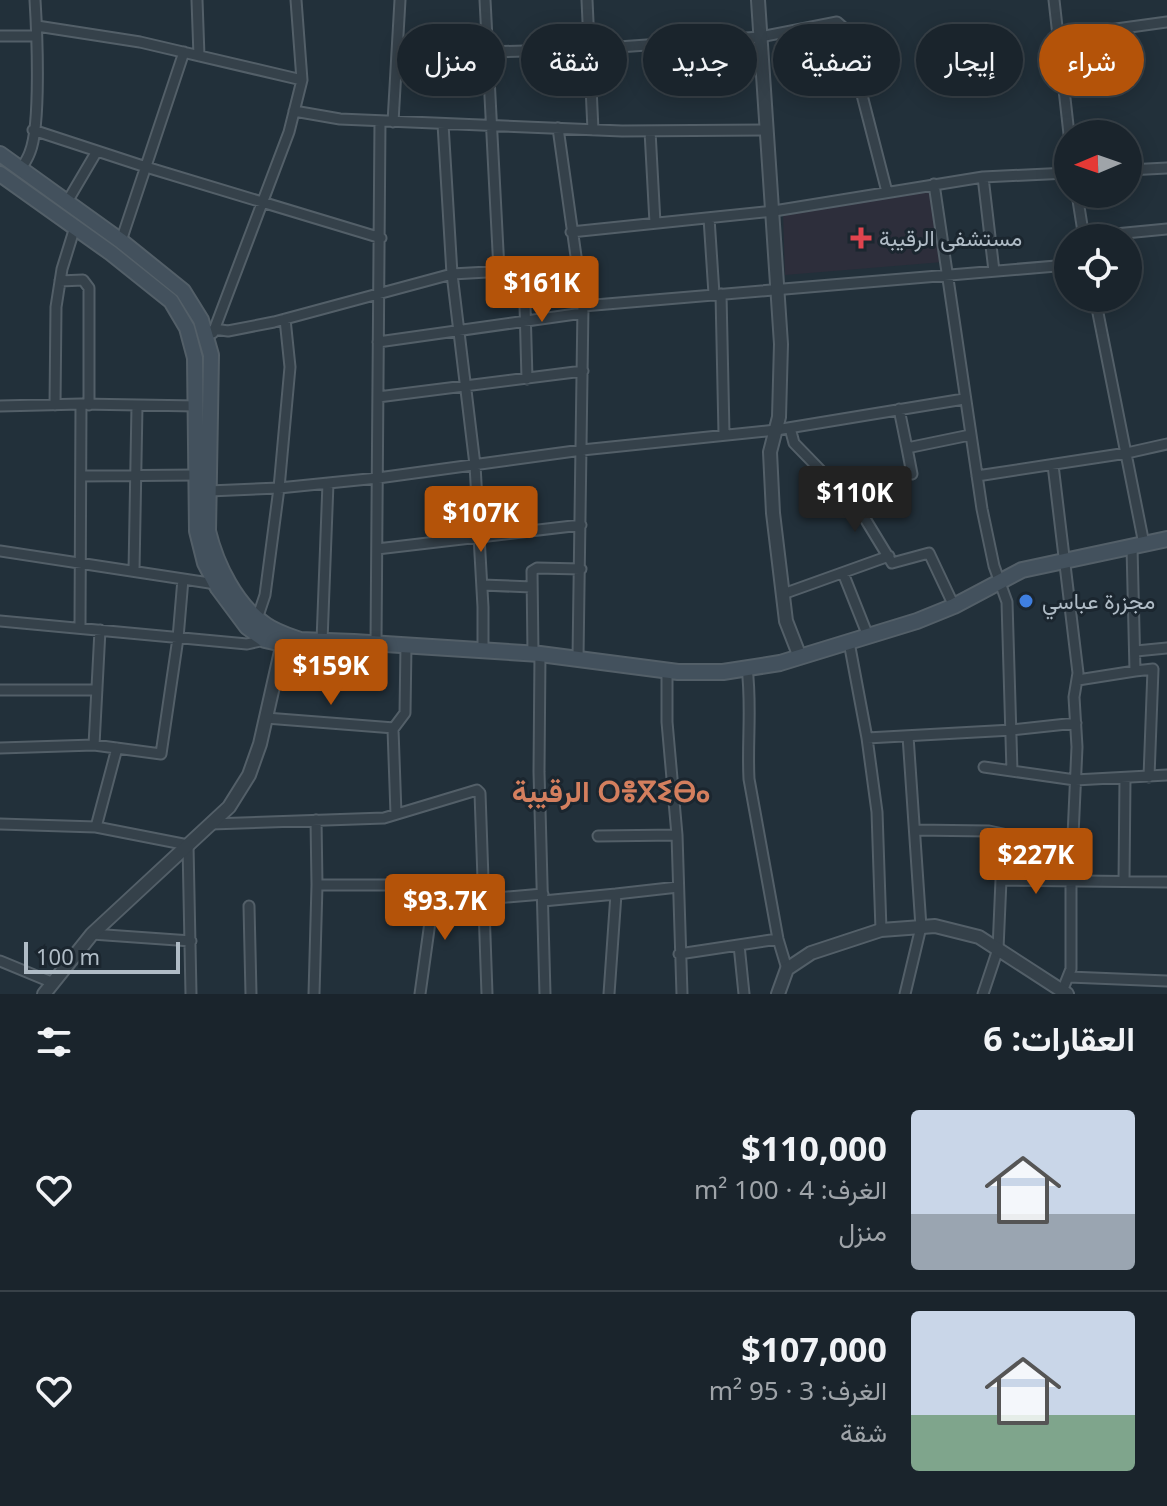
<!DOCTYPE html>
<html lang="ar">
<meta charset="utf-8">
<style>
:root{--surface:#1a242c;--page:#232c34;--text:#f1f3f6;--muted:#9fa4a9;--line:#384148;--accent:#b45309}
body{margin:0;font-family:"Noto Sans",Vazirmatn,"Noto Sans Tifinagh",sans-serif;background:var(--page);color:var(--text);direction:rtl;height:100vh;display:flex;flex-direction:column;font-size:30px;white-space:nowrap}
*{box-sizing:border-box;margin:0}
p{font-size:26px;color:var(--muted)}
.icon{flex:none;width:44px;height:44px;fill:none;stroke:currentColor;stroke-width:2;stroke-linecap:round;stroke-linejoin:round}
.map{position:relative;height:994px;overflow:hidden;direction:ltr}
.side{display:flex;flex-direction:column;background:var(--surface);flex:1}
.side>*{flex:none}
.hud{position:absolute;left:24px;top:24px;width:1120px;height:72px;direction:rtl;display:flex;gap:16px}
.needle{width:52px;rotate:268deg}
.buttons{position:absolute;left:1054px;top:120px;display:grid;gap:16px}
.buttons a{display:grid;place-items:center;width:88px;height:88px;border-radius:50%;background:var(--surface);box-shadow:0 4px 20px #0003,0 0 0 2px var(--line);font-size:40px}
.scale{position:absolute;left:24px;bottom:20px;width:156px;box-sizing:border-box;padding-left:8px;border:4px solid #b0bcc6;border-top:0;font-size:22px;line-height:28px;white-space:nowrap;color:#b0bcc6;-webkit-text-stroke:6px #1b262f;paint-order:stroke}
.price{position:absolute;translate:-50% -68px;padding:0 18px;border-radius:8px;background:var(--accent);color:#fff;font-size:26px;line-height:52px;filter:drop-shadow(0 2px 4px #0008)}
.price::after{content:'';position:absolute;left:50%;top:48px;width:24px;height:18px;margin-left:-12px;background:inherit;clip-path:polygon(0 0,100% 0,50% 100%)}
.price.selected{background:#222;color:#fff}
ul{padding:0;list-style:none}
li{display:flex;align-items:center;gap:24px;height:200px;padding:0 32px}
li+li{border-top:2px solid var(--line)}
li span{display:grid;place-items:center;flex:none;width:224px;height:160px;border-radius:8px;color:#555}
li>.icon{margin-inline-start:auto}
span .icon{width:96px;height:96px;fill:#fffc;stroke-width:1}
li b{font-size:34px}
h2{display:flex;justify-content:space-between;align-items:center;height:96px;padding:0 32px;font-size:34px}
.pill{padding:0 28px;border-radius:36px;background:var(--surface);box-shadow:0 4px 20px #0003,0 0 0 2px var(--line);font-size:28px;line-height:72px}
.pill.selected{background:var(--accent);color:#fff}
.map>svg:first-child{display:block}
.medical{fill:#2d2e3b}
.lines{fill:none;stroke-linecap:round;stroke-linejoin:round}
.minor-casing{stroke:#535f68;stroke-width:13}
.tertiary-casing{stroke:#535f68;stroke-width:16}
.secondary-casing{stroke:#535f68;stroke-width:18}
.minor{stroke:#35414a;stroke-width:9}
.tertiary{stroke:#35414a;stroke-width:12}
.secondary{stroke:#43515d;stroke-width:14}
.health-dot{fill:#e0444e;stroke:#1b262f;stroke-width:3}
.shop-dot{fill:#3f7fe0;stroke:#1b262f;stroke-width:3}
.labels{text-anchor:middle;stroke-width:6;stroke-linejoin:round;paint-order:stroke}
.poi-label{font-size:22px;fill:#b0bcc6;stroke:#1b262f;text-anchor:start}
.district-label{font-size:30px;font-weight:bold;fill:#d47f5e;stroke:#1b262f}
</style>
<div class="map">
<svg width="1167" height="994" viewBox="0 0 1167 994">
<rect width="100%" height="100%" fill="#22303a"/>
<!-- medical -->
<path class="medical" d="M931,188l12,74 -158,13 -2,-61z"/>
<g class="lines">
<defs>
<path id="minor" d="M197,0l2,56
M485,0l14,270
M587,0l6,130
M1054,0l15,134
M37,26l103,16 162,38
M0,36h36
M1058,37l109,-15
M398,49l91,3 101,-3 170,-12 77,-15 8,7 42,163
M294,111l46,8 282,12 145,-1
M393,122l7,-122
M443,124l9,150 23,191 8,142v43
M558,128l25,178 -5,352
M33,130l113,37 235,71
M650,131l5,92
M21,169c3,-5 7,-11 9,-17 11,-27 7,-120 5,-152
M1128,170l39,-2
M983,177l11,94
M934,184l48,325 12,57 13,36 5,169
M1077,194l7,44
M67,202l30,-51
M709,218l5,76
M571,232l203,-21 209,-34 85,-4
M1084,237l83,-8
M121,241l63,-189
M524,269l3,110
M60,281l23,-1 6,8v117
M721,294l3,140
M1095,298l49,246
M583,306l485,-41
M214,329l14,2 46,-9 178,-48 124,-7
M213,333l76,-201 13,-52 -6,-80
M378,342l205,-29
M378,397l205,-26
M55,405l1,-98 6,-38 13,-42
M0,406l81,-2 116,2
M899,409l8,39 63,-13
M790,428l4,15 67,69 31,51 37,-10 25,53
M907,448l5,26
M1053,465l25,208 -4,24 3,50 -6,133v89l-10,25
M82,476l115,-1
M977,476l150,-23 40,-9
M209,491l70,-3 99,-10 204,-28 194,-20 188,-31
M377,549l204,-24
M0,551l216,33
M134,571l3,-165
M843,573l25,63
M482,585l50,2
M783,594l106,-38
M257,619l8,-24 14,-107 11,-121 -5,-48
M0,621l247,23 18,-4
M80,628l1,-224
M322,641l6,-158
M849,642l18,96 10,74 4,118
M376,643l4,-522
M1136,651l31,-3
M533,654l-1,-83 5,-3 44,1
M540,654l-1,118 6,222
M747,668c5,37 0,74 2,111l29,160 9,30
M667,670v52l10,113 5,159
M1135,671l18,-2 -4,108
M1078,680l57,-9 -3,-124
M0,690h97
M266,718l128,10
M867,738l145,-8 64,-7
M94,745l6,-115
M0,748l94,-3 67,9 17,-116 5,-59
M984,767l91,13 92,-5
M396,814l-3,-85 12,-16 1,-68
M0,824l96,3 21,-79
M211,824l173,-6 93,-28 3,3 7,201
M96,827l92,18 3,149
M915,830l74,1 14,3 -5,115 -15,45
M598,836l79,-1
M1001,880l166,2
M1124,881l1,-102
M317,885h168
M616,894l62,-7
M485,899l58,-5
M543,901l73,-7 -7,100
M249,906l2,88
M92,934l99,7
M739,945l5,49
M679,954l99,-15
M0,961l51,21
M1069,977l98,4
M314,994l3,-109 -1,-65
M420,994l15,-108
M905,994l16,-67 -13,-191"/>
<path id="tertiary" d="M758,0l23,344 -2,73 -9,35 3,61 13,108 14,36
M44,994l48,-60 137,-127 20,-32 11,-31 24,-106
M778,994l9,-25 24,-16 70,-23 54,-4 44,11 88,57"/>
<path id="secondary" d="M0,154l121,87 62,50 18,29 10,35 -3,176c8,33 28,75 58,94 10,7 23,11 34,15
M0,174l111,79 60,48 16,27 8,30 2,173 8,32 13,25 29,39 18,13 18,4 17,-4 54,2 186,12 138,18h45l57,-9 137,-42 37,-15 68,-36 145,-31"/>
</defs>
<!-- minor casing -->
<use href="#minor" class="minor-casing"/>
<!-- tertiary casing -->
<use href="#tertiary" class="tertiary-casing"/>
<!-- secondary casing -->
<use href="#secondary" class="secondary-casing"/>
<!-- minor -->
<use href="#minor" class="minor"/>
<!-- tertiary -->
<use href="#tertiary" class="tertiary"/>
<!-- secondary -->
<use href="#secondary" class="secondary"/>
</g>
<!-- markers -->
<path class="health-dot" d="M857 226h8v8h8v8h-8v8h-8v-8h-8v-8h8z"/>
<circle class="shop-dot" cx="1026" cy="601" r="8"/>
<g class="labels">
<!-- poi labels -->
<g class="poi-label">
<text x="879" y="246">مستشفى الرقيبة</text>
<text x="1042" y="609">مجزرة عباسي</text>
</g>
<!-- district labels -->
<g class="district-label">
<text x="611" y="802">الرقيبة ⵔⴻⴳⵉⴱⴰ</text>
</g>
</g>
</svg>
<div class="buttons">
<a><svg class="needle" viewBox="-14 -14 28 28"><path d="M0-13l5 13h-10z" fill="#e53935"/><path d="M0 13l5-13h-10z" fill="#9fa4a9"/></svg></a>
<a><svg class="icon" aria-label="locate" viewBox="0 0 24 24"><circle cx="12" cy="12" r="6"/><path d="M12 2v4M12 18v4M2 12h4M18 12h4"/></svg></a>
</div>
<div class="scale">100 m</div>
<b class="price" style="left:542px;top:324px">$161K</b>
<b class="price selected" style="left:855px;top:534px">$110K</b>
<b class="price" style="left:481px;top:554px">$107K</b>
<b class="price" style="left:331px;top:707px">$159K</b>
<b class="price" style="left:1036px;top:896px">$227K</b>
<b class="price" style="left:445px;top:942px">$93.7K</b>
<div class="hud">
<a class="pill selected">شراء</a>
<a class="pill">إيجار</a>
<a class="pill">تصفية</a>
<a class="pill">جديد</a>
<a class="pill">شقة</a>
<a class="pill">منزل</a>
</div>
</div>
<section class="side">
<h2>العقارات: 6<svg class="icon" aria-label="filters" viewBox="0 0 24 24"><path d="M4 7h16M4 17h16"/><circle cx="9" cy="7" r="2"/><circle cx="15" cy="17" r="2"/></svg></h2>
<ul>
<li><span style="background:linear-gradient(#c9d6e8 65%,#9aa5b1 0)"><svg class="icon" aria-label="home" viewBox="0 0 24 24"><path d="M3 11l9-7 9 7M6 9v11h12V9"/></svg></span><div><b>$110,000</b><p>الغرف: 4 · 100 m²</p><p>منزل</p></div><svg class="icon" aria-label="heart" viewBox="0 0 24 24"><path d="M12 20l-8-8c-3-5 5-10 8-4 3-6 11-1 8 4z"/></svg></li>
<li><span style="background:linear-gradient(#c9d6e8 65%,#7fa58c 0)"><svg class="icon" aria-label="home" viewBox="0 0 24 24"><path d="M3 11l9-7 9 7M6 9v11h12V9"/></svg></span><div><b>$107,000</b><p>الغرف: 3 · 95 m²</p><p>شقة</p></div><svg class="icon" aria-label="heart" viewBox="0 0 24 24"><path d="M12 20l-8-8c-3-5 5-10 8-4 3-6 11-1 8 4z"/></svg></li>
</ul>
</section>
